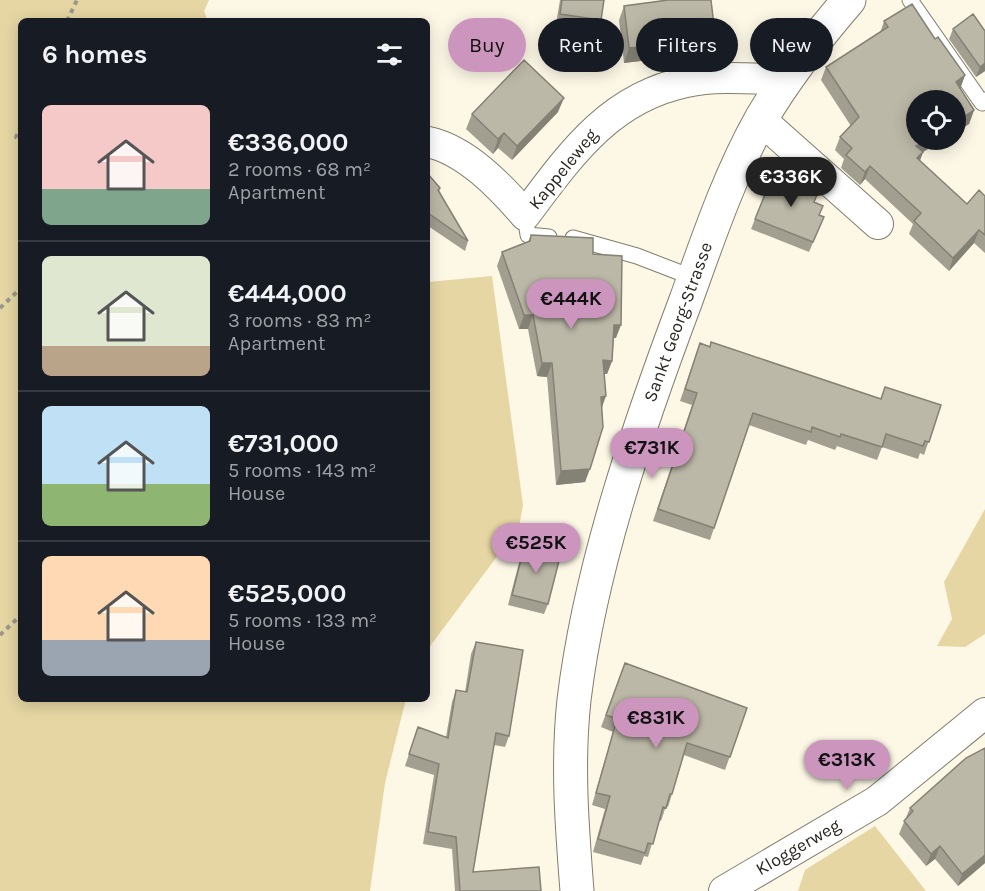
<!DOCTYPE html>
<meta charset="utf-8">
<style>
:root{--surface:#171b24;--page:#242831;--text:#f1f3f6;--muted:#9ea1a6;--line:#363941;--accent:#cc95bd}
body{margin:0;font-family:Karla,sans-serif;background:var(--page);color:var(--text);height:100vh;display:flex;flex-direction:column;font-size:22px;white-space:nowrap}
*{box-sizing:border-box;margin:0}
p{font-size:20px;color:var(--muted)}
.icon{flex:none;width:33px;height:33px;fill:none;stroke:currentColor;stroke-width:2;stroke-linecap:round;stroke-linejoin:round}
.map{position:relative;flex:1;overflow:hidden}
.side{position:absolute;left:18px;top:18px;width:412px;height:684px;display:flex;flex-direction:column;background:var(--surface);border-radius:9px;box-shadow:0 3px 15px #0003}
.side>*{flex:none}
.banner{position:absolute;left:448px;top:18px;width:446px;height:54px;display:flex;gap:12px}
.fabs{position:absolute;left:906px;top:90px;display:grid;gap:12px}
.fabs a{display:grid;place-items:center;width:60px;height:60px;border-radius:50%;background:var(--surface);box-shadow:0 3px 15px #0003;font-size:30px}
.price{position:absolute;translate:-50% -51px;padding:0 14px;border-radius:21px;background:var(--accent);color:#111;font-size:20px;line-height:39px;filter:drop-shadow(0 2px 3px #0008)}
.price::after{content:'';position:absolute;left:50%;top:36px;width:18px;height:14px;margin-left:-9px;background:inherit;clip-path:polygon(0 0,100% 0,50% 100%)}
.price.active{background:#222;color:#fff}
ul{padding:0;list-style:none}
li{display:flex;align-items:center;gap:18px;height:150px;padding:0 24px}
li+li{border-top:2px solid var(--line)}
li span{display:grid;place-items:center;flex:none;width:168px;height:120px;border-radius:9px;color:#555}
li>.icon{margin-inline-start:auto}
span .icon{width:72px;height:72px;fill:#fffc;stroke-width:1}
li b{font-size:26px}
h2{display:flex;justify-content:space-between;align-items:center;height:72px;padding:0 24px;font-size:26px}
.chip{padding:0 21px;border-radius:27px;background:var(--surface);box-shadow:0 3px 15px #0003;font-size:21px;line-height:54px}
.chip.active{background:var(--accent);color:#111}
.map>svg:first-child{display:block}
.green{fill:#e5d6a3}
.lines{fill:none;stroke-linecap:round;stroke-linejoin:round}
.lane-casing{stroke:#827d6d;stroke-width:17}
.street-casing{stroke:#827d6d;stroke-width:32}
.secondary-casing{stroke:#827d6d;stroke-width:35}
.path{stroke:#9b978a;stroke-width:4;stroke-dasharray:4.5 4.5;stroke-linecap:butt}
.lane{stroke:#fff;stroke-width:15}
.street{stroke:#fff;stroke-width:30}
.secondary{stroke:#fff;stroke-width:33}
.wall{fill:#a29e90}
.shaded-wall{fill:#848175}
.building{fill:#bcb8a7;stroke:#848175;stroke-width:1.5}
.labels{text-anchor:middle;stroke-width:6;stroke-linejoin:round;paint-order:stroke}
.street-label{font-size:18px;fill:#292720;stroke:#fff}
</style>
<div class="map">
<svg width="985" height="891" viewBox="0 0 985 891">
<rect width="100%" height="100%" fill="#fdf8e6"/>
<!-- green -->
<path class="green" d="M0,0h209l-5,11 4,10h-187v678h385l-21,84 -15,108h-370z
M492,276l31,229 -4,22 -91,122v-367z
M985,509v125l-20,13 -28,-1 15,-27 -8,-37z
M875,826l51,65h-128l7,-21z"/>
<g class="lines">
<defs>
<path id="lane" d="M910,0l72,103 3,-3
M525,215l3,20 21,2
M573,238l64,18 57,22"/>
<path id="street" d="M761,120l117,104
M428,142c38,8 73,45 97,73 45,-60 84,-117 161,-133 32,-7 68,-3 101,-2
M724,891l153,-90 108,-88"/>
<path id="secondary" d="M577,891c-5,-64 -10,-127 -3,-191 16,-133 65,-275 112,-400 22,-61 43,-124 75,-181 25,-42 56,-82 88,-119"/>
</defs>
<!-- lane casing -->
<use href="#lane" class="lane-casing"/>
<!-- street casing -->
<use href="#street" class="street-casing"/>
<!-- secondary casing -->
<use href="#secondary" class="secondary-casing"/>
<!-- path -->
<path class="path" d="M67,21l10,-21
M21,126l-5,11 5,5
M0,308l21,-20
M0,635l21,-20"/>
<!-- lane -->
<use href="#lane" class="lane"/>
<!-- street -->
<use href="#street" class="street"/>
<!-- secondary -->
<use href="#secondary" class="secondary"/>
</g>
<!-- wall -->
<path class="wall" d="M560,0h44l-3,20 -4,11 -41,-7z
M624,6l92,37 -5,15 -45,5 -1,-5 -41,5 -5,-43z
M884,21l51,18 30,36 -5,14 14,21 -5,14 -13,8v-32l-33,52 -3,9 47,43 18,-8v57l-11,-10 -25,28 -40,-37 4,-10 -48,-45 -5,6 -19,-17 3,-9 -9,-9 5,-13 11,-11 -30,-46 5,-13 54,-34z
M953,29l32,42 -9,6 -27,-38z
M558,112l-46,48 -14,-12 -5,6 -27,-25 6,-15z
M428,174l12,14 -1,4 29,49 -3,10 -37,-25z
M814,202l6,13 4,2 -15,35 -58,-23 4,-10z
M531,235l62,19 23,84h-2l-2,23 -5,13h-3l-2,34 -17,74 -29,3 -9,-108 -10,-1 -9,-47h-9l-22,-63 5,-14 26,-10z
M700,343l181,56 60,6 -17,50 -4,-2 -2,6 -36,-12 -5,13 -40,-14 -2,4 -27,-10 -2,5 -57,-20 -39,115 -57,-19 39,-116 -12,-4z
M525,544l23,60 -4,10 -36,-9 13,-50z
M476,642l33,94 -4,11 -11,-2 -21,127 68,19h-86l-3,-42 -29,-5 11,-69 -29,-9 13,-39 28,10 6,-35 4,-12 9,2 6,-38z
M625,663l122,45 -22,62 -41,-15 -16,52 -2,-1 -5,15 -2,-1 -11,37 -4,-1 -3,9 -48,-13 12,-43 -13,-4 21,-73 -12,-5z
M910,808l75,55 -27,23 -23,-27 -9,7 -27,-32z"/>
<!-- shaded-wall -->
<path class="shaded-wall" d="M716,43l-5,15 -45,5 5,-15z
M670,44l-5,14 -41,5 5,-15z
M985,63v8l-9,6 4,-10z
M965,75l-5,14 -4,-7z
M564,98l-6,14 -46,48 5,-14z
M974,110l-5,14 -13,8v-10z
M504,133l-6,15 -5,6 5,-15z
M927,140h17l-21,12 -5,13 -2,-19z
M870,166l-5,13 -5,6 5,-13z
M979,230l-5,13 -25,28 4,-13z
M524,315h9l-5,14h-9z
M614,325h7l-5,13h-7z
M603,360l9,1 -5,13h-9z
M542,363h10l-5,14 -10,-1z
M606,396l-5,14v-13z
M590,469l-5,13 -29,3 5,-14z
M940,846l-5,13 -9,7 5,-12z
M985,855v8l-27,23 4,-12z"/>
<!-- building -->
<path class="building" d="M562,0h42l-3,20 -41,-6z
M668,0h43l5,43 -45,5 -1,-4 -41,4 -5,-42z
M912,4l23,35 3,-2 27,38 -9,7 18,28 -18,12v-22h-40v40h11l-11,6 7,6 -6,6 50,46 12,-14 6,6v39l-6,-5 -26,28 -39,-37 7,-8 -51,-47 -5,6 -19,-17 6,-7 -12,-11 19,-20 -33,-50 62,-40 -4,-6z
M973,14l12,17v32l-5,4 -27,-38z
M524,60l40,38 -47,48 -13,-13 -6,6 -26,-25z
M774,172l45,18 -5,12 9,4 -4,9 5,2 -11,25 -58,-23z
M428,174l12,14 -2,2 30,51 -40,-28z
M531,235l62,3v16l29,2 -1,69h-7l-2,36 -9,-1 3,36 -5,1 2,30 -13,42 -29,2 -9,-108h-10l-9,-48h-9l-22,-63 28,-11z
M711,342l170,57 4,-12 56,18 -12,37 -4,-1 -2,5 -37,-12 -4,13 -41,-13 -1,3 -28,-10 -1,5 -58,-19 -39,115 -56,-19 39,-116 -12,-4 15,-46 10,4z
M525,544l36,9 -13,51 -36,-9z
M476,642l47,8 -14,86 -13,-3 -23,139 66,-5 2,24h-81l-4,-54 -28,-5 11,-68 -30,-10 9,-27 30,11 8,-48 11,2z
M625,663l122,45 -17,49 -43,-14 -15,51h-2l-4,14 -3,-1 -10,37 -5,-1 -3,10 -47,-14 12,-43 -14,-3 21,-74 -11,-4z
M985,748v107l-23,19 -22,-28 -9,8 -27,-33 9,-10 -3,-3 56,-50z"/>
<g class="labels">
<!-- street labels -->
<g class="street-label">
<text transform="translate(563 169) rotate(-51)" y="6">Kappeleweg</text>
<text transform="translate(678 322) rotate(-70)" y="6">Sankt Georg-Strasse</text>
<text transform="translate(798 847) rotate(-30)" y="6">Kloggerweg</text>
</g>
</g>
</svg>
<div class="fabs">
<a><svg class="icon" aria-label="locate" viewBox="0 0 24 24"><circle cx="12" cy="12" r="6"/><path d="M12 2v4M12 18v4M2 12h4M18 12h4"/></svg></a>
</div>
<b class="price active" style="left:791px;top:208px">€336K</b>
<b class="price" style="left:571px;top:330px">€444K</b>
<b class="price" style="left:652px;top:479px">€731K</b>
<b class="price" style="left:536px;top:574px">€525K</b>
<b class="price" style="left:656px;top:749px">€831K</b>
<b class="price" style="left:847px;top:791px">€313K</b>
<div class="banner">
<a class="chip active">Buy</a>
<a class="chip">Rent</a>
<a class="chip">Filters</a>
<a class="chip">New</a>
</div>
<section class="side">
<h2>6 homes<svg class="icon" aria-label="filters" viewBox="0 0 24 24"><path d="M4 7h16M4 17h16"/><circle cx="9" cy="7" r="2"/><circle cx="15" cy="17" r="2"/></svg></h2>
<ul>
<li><span style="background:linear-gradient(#f6c9c9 70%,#7fa58c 0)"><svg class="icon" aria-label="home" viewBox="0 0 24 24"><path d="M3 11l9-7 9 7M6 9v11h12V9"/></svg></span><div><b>€336,000</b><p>2 rooms · 68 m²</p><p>Apartment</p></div></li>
<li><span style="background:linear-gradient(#dfe7d0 75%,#b9a48a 0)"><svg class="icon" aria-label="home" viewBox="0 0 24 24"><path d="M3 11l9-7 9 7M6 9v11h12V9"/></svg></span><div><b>€444,000</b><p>3 rooms · 83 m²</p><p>Apartment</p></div></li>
<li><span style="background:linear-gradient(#bfe0f5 65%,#8fb573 0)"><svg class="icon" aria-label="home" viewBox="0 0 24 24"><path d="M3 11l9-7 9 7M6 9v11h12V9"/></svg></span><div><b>€731,000</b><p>5 rooms · 143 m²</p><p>House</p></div></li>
<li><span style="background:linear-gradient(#ffd9b3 70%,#9aa5b1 0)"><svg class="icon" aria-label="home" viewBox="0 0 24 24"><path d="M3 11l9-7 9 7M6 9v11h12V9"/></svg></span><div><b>€525,000</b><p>5 rooms · 133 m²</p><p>House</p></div></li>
</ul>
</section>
</div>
